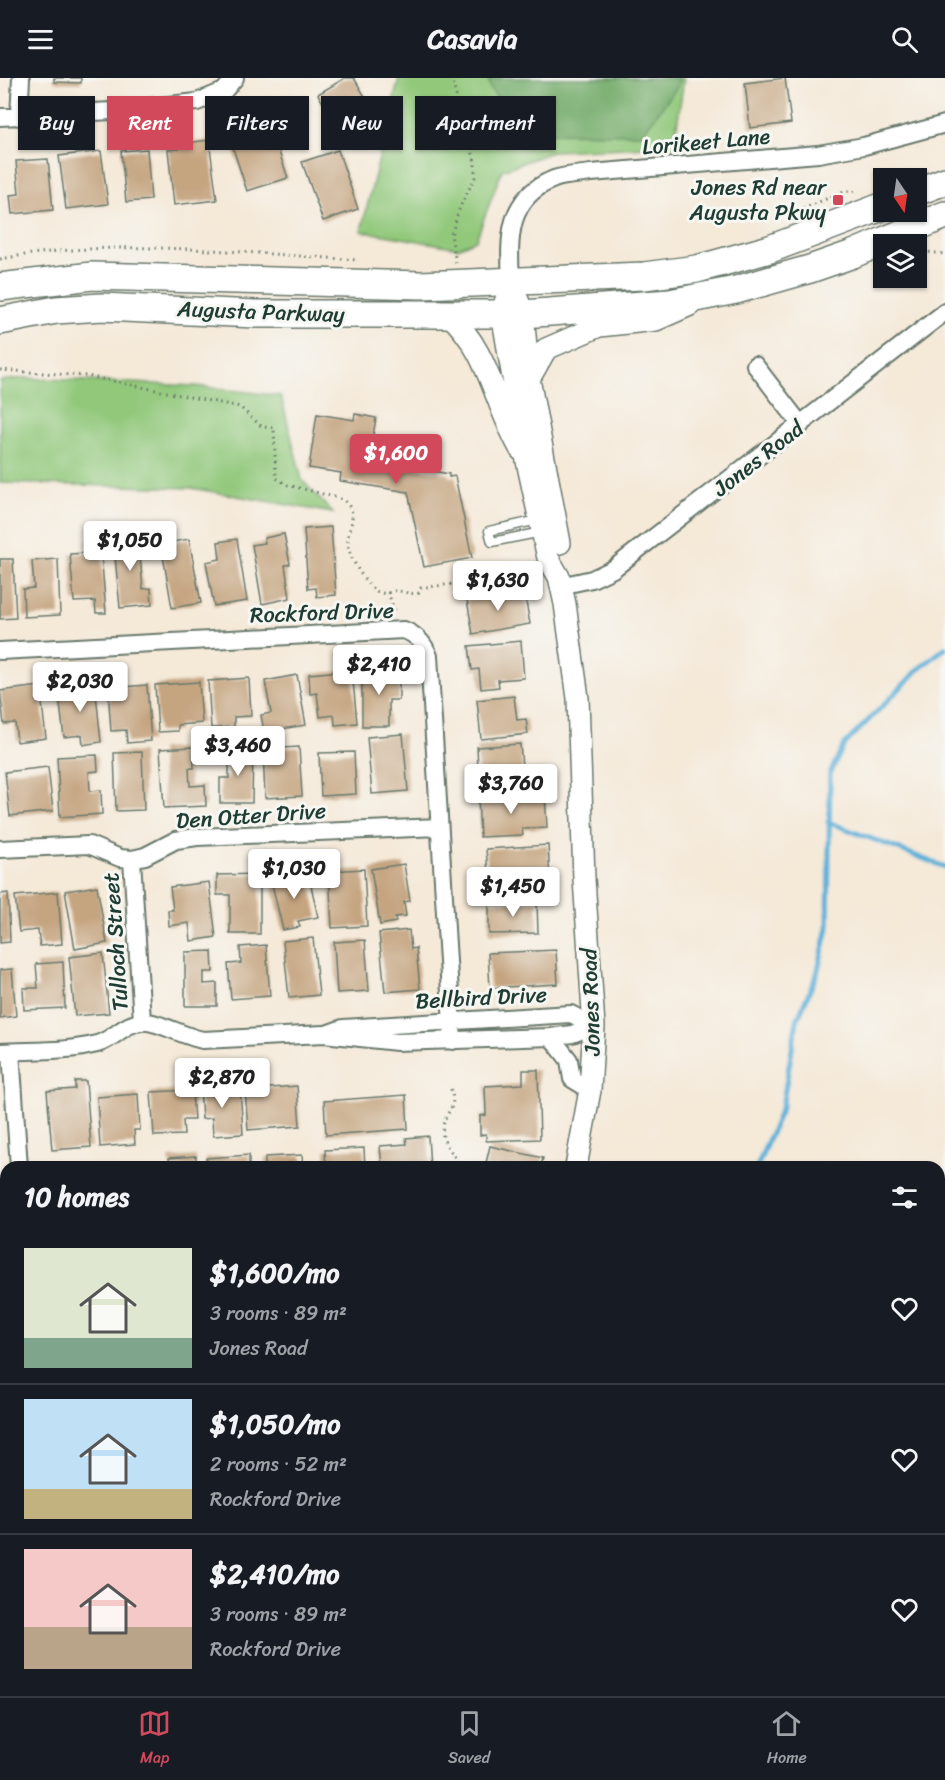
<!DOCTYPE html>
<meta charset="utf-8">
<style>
:root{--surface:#171b24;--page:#20242c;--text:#f1f3f6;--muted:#9ea1a6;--line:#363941;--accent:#d1495b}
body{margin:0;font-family:Sriracha,sans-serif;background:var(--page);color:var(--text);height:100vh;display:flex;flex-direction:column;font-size:22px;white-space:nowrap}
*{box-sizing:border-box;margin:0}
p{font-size:20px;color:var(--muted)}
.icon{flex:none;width:33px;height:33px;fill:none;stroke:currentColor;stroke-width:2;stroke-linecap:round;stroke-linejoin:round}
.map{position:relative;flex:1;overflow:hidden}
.drawer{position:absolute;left:0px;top:1083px;width:945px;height:536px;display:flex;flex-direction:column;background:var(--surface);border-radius:18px 18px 0 0;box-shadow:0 2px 4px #0004}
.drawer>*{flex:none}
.top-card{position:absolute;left:18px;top:18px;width:600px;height:54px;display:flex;gap:12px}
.needle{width:39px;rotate:167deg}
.fabs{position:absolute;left:873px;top:90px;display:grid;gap:12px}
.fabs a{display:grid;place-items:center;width:54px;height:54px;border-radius:0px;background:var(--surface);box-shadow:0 2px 4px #0004;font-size:30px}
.price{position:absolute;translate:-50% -51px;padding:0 14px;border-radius:6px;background:#fff;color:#222;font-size:20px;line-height:39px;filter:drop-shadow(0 2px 3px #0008)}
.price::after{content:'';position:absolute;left:50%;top:36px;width:18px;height:14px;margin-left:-9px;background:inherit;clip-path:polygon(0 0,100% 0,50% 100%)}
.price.on{background:var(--accent);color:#fff}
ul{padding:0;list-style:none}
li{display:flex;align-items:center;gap:18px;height:150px;padding:0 24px}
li+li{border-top:2px solid var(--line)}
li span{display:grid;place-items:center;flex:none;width:168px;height:120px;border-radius:0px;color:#555}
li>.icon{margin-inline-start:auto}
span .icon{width:72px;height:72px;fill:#fffc;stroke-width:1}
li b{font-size:26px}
h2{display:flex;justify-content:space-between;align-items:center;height:72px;padding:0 24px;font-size:26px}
.pill{padding:0 21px;border-radius:0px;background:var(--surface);box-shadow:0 2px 4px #0004;font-size:21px;line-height:54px}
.pill.on{background:var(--accent);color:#fff}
header{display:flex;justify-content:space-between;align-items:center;height:78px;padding:0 24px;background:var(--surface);font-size:27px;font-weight:800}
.tabs{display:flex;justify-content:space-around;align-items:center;height:84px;border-top:2px solid var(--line);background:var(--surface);font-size:16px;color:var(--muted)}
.tabs a{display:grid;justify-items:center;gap:3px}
.tabs .on{color:var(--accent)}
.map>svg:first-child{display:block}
.green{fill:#91c87a;stroke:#588257;stroke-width:1.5}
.forest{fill:#74ac6a;stroke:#4a744f;stroke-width:1.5}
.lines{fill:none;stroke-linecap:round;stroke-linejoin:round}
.stream{stroke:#5db1d9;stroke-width:5}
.building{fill:#c5a480}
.service-casing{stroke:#6a796d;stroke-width:11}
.minor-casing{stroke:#6a796d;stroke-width:20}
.tertiary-casing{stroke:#6a796d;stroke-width:24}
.primary-casing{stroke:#6a796d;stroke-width:30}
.path{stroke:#6a796d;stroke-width:3;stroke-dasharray:1.5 4.5;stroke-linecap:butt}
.service{stroke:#fff;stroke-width:8}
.minor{stroke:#fff;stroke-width:16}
.tertiary{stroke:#fff;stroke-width:21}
.primary{stroke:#fff;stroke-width:27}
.poi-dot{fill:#d1495b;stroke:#f6f6f2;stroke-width:2}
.labels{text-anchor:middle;stroke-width:6;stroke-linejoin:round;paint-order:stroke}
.street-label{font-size:22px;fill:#1f3d34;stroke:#f6f6f2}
.poi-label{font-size:22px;fill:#1f3d34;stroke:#f6f6f2;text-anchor:end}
</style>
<header><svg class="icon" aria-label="menu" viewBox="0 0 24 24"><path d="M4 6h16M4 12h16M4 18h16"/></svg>Casavia<svg class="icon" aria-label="search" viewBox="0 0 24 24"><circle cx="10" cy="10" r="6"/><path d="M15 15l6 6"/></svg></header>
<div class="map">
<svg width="945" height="1618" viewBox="0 0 945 1618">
<rect width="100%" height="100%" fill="#f6f6f2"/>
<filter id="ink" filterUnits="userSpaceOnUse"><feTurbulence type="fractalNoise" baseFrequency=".0167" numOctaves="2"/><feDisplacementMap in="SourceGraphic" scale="12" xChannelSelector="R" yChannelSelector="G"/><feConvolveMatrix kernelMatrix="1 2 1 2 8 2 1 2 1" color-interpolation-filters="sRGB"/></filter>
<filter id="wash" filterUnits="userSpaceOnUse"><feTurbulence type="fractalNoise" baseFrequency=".008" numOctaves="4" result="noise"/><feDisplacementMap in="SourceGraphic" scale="24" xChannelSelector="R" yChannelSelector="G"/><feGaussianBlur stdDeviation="1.35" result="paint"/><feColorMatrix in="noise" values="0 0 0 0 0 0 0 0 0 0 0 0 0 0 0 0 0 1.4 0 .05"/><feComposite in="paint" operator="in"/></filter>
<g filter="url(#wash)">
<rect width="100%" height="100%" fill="#f5e9d8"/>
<!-- green -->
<path class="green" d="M399,0h285l-10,68 -119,5 -53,19 -26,70 -18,8 -97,-17z
M25,300l171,8 85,10 21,84 31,33 -142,-25 -191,-5v-102z"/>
<!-- forest -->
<path class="forest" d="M488,0h191l-1,8 -36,48 -114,-1 -37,-43z"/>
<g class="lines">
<!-- stream -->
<path class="stream" d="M828,744l117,45
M757,1089l25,-60 15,-87 20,-46 11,-46 2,-155 14,-28 76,-77 25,-20
M693,1618l2,-6"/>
</g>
<g id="blocks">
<!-- building -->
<path class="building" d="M54,0h27v5l-27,-1z
M345,0h9l23,39 -35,20 -24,-43z
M785,0l6,45 -41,5 -5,-45z
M269,45l19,55 -41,13 -18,-55z
M209,62l8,60 -43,5 -6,-55 11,-1 -1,-5z
M147,71l4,51 -25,2 -5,-51z
M338,72l20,59 -35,12 -21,-59z
M101,73l7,53 -42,5 -7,-53z
M48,81l5,51 -41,4 -2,-19 9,-1 -3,-33z
M317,336l37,6 1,-6 21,4 -7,42 80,14v3l6,-1 17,82 -48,9 -16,-75 -68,-11 1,-8 -32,-5z
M331,449l5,68 -19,2 -1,-9 -8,1 -4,-60z
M138,455l5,56 8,-1 1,17 -32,3 -7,-72z
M284,456l6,30 -5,1 5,33 -28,6 -10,-59 13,-2 -1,-5z
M100,461l6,74h-10l-1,-12 -21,1 -4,-48 17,-1 -1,-13z
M189,461l12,64 -29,5 -11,-64z
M237,461l10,62 -33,5 -8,-44 14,-3 -2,-17z
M0,481h13l3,59 -16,1z
M58,481l2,56 -36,2 -1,-28 11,-1 -2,-27z
M524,513l6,33 -57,10 -6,-34z
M521,563l3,37 -26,2 1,7 -18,2 -2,-20 -7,1 -3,-24z
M352,592l5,53 -22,2 -1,-10 -14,2 -3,-24 -7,1 -1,-20z
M362,593h37v29h-10v26h-27z
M297,597l9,50 -42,7 -3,-17 10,-2 -6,-32z
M249,600l2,38 -17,1v10l-23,1 -3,-47z
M199,604l3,41 -24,2v6l-20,1 -3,-47z
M95,606l6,58 -18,3 -1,-10 -18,2 -6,-49z
M147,607l4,56 -24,2 -1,-13 -15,1 -3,-43z
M40,608l6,52 -29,4 -2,-19 -11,1 -4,-33z
M514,618l3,24 9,-1 2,15 -47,5 -4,-39z
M403,656l5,57 -36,3 -5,-57z
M520,666l4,44 -45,3 -2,-44z
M193,669l1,21h-5l1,18 15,-1 1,21 -42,2 -4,-59z
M229,669l24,1 -1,55h-32v-25h9z
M299,669l3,49 -37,2 -2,-49z
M142,674l2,58 -28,1 -2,-58z
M354,674l2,42 -35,2 -2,-43z
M97,677l1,16 -9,1 1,19 11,-1 1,24 -42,3 -3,-60z
M48,689l5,44 -43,5 -5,-44z
M545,716l2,34 -25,1 1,6 -43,2 -2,-39z
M548,767l2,35 -44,3 1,11 -17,2 -4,-47z
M404,786l6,37 -6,1 2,14 -11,1 1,5 -16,3 -9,-56z
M364,791l3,57 -35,2 -3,-57z
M308,794l10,45 -20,4 2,6 -17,3 -12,-50z
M260,796v60h-30v-39h-13v-20z
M209,804l7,55 -25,4 -2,-18 -20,3 -1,-16h5l-3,-23z
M97,808l10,57 -32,6 -10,-58z
M58,814l4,52 -22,2 -2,-16 -19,2 -4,-36z
M8,815l2,49 -10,1v-49z
M489,824h48l1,31 -49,1z
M409,852l2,19 5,-1 4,41 -35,3 -6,-59z
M313,860l6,57 -30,3 -6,-57z
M365,862l4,51 -32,2 -3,-51z
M266,867l4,51 -39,3 -3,-35 13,-1 -1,-16z
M556,872l2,34 -68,4 -2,-35z
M212,873l1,21h-9v12l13,-1v23h-32v-54z
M103,875l6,60 -34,3 -6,-59z
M63,884l2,46 -41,2 -1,-22h15l-2,-24z
M12,891l4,47 -16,2v-48z
M523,992h15l2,69 -54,2v-7l-6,1v-19l6,-1 -1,-29 38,-2z
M75,1003h11l5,66 -39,3 -5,-59 28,-2z
M227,1005v5l13,-1 3,47 -30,2 -1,-18 -10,1 -2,-34z
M297,1008l3,40 -52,4 -3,-40z
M192,1012l2,30h-11l1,15 -30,1 -3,-44z
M138,1016l2,36h-6l1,14 -35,3 -3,-50z
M406,1017l2,34 -82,6 -2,-34z
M428,1058l2,31h-48l-2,-21 27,-2 -1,-6z
M490,1068l53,12 -2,9h-56z
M364,1070l1,19h-39l-1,-17z
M249,1077v12h-43v-9z
M302,1077l1,12h-38v-10z
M196,1078v11h-26l-1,-9z
M0,1214h6v40h-6z
M0,1260h6v38h-6z
M6,1308v34h-6v-33z
M0,1562l5,1 -4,20h-1z
M6,1592v20h36l-1,6h-41z
M108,1612h23l-1,6 -22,-3z
M180,1612h34l-1,6h-34z
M222,1612h27l-1,6h-27z
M368,1612l23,5 -1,1h-23z
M402,1612h27l-2,6z
M505,1612h47v6h-47z
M262,1613l20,4v1h-21z"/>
</g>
</g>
<g filter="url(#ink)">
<use href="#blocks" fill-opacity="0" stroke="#6a796d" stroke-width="1.5"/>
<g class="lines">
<defs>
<path id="service" d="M538,442l-49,11 3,11 50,-10"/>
<path id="minor" d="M0,39l112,-6 85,-9 27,-11 11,-13
M19,39l2,-39
M511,204c-2,-42 -5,-84 43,-103 11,-4 25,-4 37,-6l227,-19 46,-8 81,-22
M755,287l46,60
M560,508l32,-7 21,-10 332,-257
M0,573l404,-21c13,5 20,13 25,26l24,385
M0,771l89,-4 31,13 12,1 13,-3 31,-16 21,-3 242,-10
M132,781l10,162
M329,955l14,-5 228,-14 23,12
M551,959l18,23 3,19 18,11
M0,974c31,-2 66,0 97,-8 16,-4 27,-21 45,-22 14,-2 42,15 61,18l121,-6 73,8 154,-5 21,-3 22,-8
M11,974l8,115
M0,1177l6,-1
M0,1369h6
M0,1520l6,2
M62,1618l1,-6
M327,1618v-6"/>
<path id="tertiary" d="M511,204l-9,31 25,148 21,97 11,19 6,27 13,94 6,181 10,147 -4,64 -14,77
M518,222l5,14 6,65 31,164
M447,235c43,38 46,89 74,137
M529,301l17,-30 53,-23 57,-6 34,-15
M460,1618l1,-6"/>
<path id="primary" d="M916,114l29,-11
M0,209l92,-11 329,9 223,-9 53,-7 73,-20 114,-43
M0,243l56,-11 46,-3 154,7h267l147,-11 66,-13 74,-21 43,-15 92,-39"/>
</defs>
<!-- service casing -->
<use href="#service" class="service-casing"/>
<!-- minor casing -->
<use href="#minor" class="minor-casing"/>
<!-- tertiary casing -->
<use href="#tertiary" class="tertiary-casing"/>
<!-- primary casing -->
<use href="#primary" class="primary-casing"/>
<!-- path -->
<path class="path" d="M451,0l24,83v16l-15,30 -9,28 5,28
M788,140l6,-6 52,-21 13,1
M917,173l28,3
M0,181c120,-22 239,-6 359,1
M0,292l87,6 153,31 22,20 12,1 2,50 12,7 54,14c20,15 4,28 6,47 2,12 21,47 34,47 5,1 10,-2 14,-2 9,0 13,4 23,2l2,-5 110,-14
M388,514l6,18
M451,1011c6,22 -5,20 -8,37 -4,18 13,26 15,41
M939,1214l6,-2"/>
<!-- service -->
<use href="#service" class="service"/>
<!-- minor -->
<use href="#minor" class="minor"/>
<!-- tertiary -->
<use href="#tertiary" class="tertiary"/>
<!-- primary -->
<use href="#primary" class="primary"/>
</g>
</g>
<!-- markers -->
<rect class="poi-dot" x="832" y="116" width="12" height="12" rx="3"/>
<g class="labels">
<!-- street labels -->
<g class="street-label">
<text transform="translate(706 63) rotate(-5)" y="8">Lorikeet Lane</text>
<text transform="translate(261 233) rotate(2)" y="8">Augusta Parkway</text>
<text transform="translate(758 380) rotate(-38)" y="8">Jones Road</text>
<text transform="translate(322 534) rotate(-2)" y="8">Rockford Drive</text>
<text transform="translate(251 737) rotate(-4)" y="8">Den Otter Drive</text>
<text transform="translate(115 864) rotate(-94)" y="8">Tulloch Street</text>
<text transform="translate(481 919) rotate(-3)" y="8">Bellbird Drive</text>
<text transform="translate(590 924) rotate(-92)" y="8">Jones Road</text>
</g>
<!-- poi labels -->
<g class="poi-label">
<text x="826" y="117">Jones Rd near<tspan x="826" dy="25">Augusta Pkwy</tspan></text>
</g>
</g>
</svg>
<div class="fabs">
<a><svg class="needle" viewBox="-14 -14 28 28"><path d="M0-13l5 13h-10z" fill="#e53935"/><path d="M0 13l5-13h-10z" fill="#9ea1a6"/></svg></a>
<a><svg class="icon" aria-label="layers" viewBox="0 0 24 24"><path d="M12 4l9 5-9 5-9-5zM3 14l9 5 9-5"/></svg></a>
</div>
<b class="price on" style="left:396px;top:407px">$1,600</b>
<b class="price" style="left:130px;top:494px">$1,050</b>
<b class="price" style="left:498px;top:534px">$1,630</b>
<b class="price" style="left:379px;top:618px">$2,410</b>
<b class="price" style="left:80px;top:635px">$2,030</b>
<b class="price" style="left:238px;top:699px">$3,460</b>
<b class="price" style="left:511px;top:737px">$3,760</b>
<b class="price" style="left:294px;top:822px">$1,030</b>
<b class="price" style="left:513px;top:840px">$1,450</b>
<b class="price" style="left:222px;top:1031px">$2,870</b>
<div class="top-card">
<a class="pill">Buy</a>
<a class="pill on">Rent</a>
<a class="pill">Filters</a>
<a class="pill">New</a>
<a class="pill">Apartment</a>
</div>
<section class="drawer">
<h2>10 homes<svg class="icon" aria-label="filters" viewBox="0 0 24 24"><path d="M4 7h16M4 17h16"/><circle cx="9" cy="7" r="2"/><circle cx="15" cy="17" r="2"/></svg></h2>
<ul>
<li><span style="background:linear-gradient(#dfe7d0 75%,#7fa58c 0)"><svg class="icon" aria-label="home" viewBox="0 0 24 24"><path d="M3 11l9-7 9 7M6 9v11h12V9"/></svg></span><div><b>$1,600/mo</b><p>3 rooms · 89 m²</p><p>Jones Road</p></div><svg class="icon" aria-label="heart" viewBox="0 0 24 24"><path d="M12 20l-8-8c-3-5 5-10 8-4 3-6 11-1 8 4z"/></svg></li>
<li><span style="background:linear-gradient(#bfe0f5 75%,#c2b280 0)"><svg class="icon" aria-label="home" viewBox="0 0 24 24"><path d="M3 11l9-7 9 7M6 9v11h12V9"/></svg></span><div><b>$1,050/mo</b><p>2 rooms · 52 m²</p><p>Rockford Drive</p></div><svg class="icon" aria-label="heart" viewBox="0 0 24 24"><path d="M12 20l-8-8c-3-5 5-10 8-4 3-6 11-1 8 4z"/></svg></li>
<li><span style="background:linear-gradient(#f6c9c9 65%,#b9a48a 0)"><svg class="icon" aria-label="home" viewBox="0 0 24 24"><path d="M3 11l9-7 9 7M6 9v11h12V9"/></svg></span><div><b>$2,410/mo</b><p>3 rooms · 89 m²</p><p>Rockford Drive</p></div><svg class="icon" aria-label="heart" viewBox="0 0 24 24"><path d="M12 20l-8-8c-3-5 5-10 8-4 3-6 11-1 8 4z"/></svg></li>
</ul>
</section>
</div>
<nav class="tabs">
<a class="on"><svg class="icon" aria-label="map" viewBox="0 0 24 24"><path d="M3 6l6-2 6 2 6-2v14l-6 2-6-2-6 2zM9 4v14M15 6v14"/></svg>Map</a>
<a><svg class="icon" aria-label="saved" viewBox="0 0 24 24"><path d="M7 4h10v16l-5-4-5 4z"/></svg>Saved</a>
<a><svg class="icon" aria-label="home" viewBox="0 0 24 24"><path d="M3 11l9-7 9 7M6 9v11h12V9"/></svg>Home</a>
</nav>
